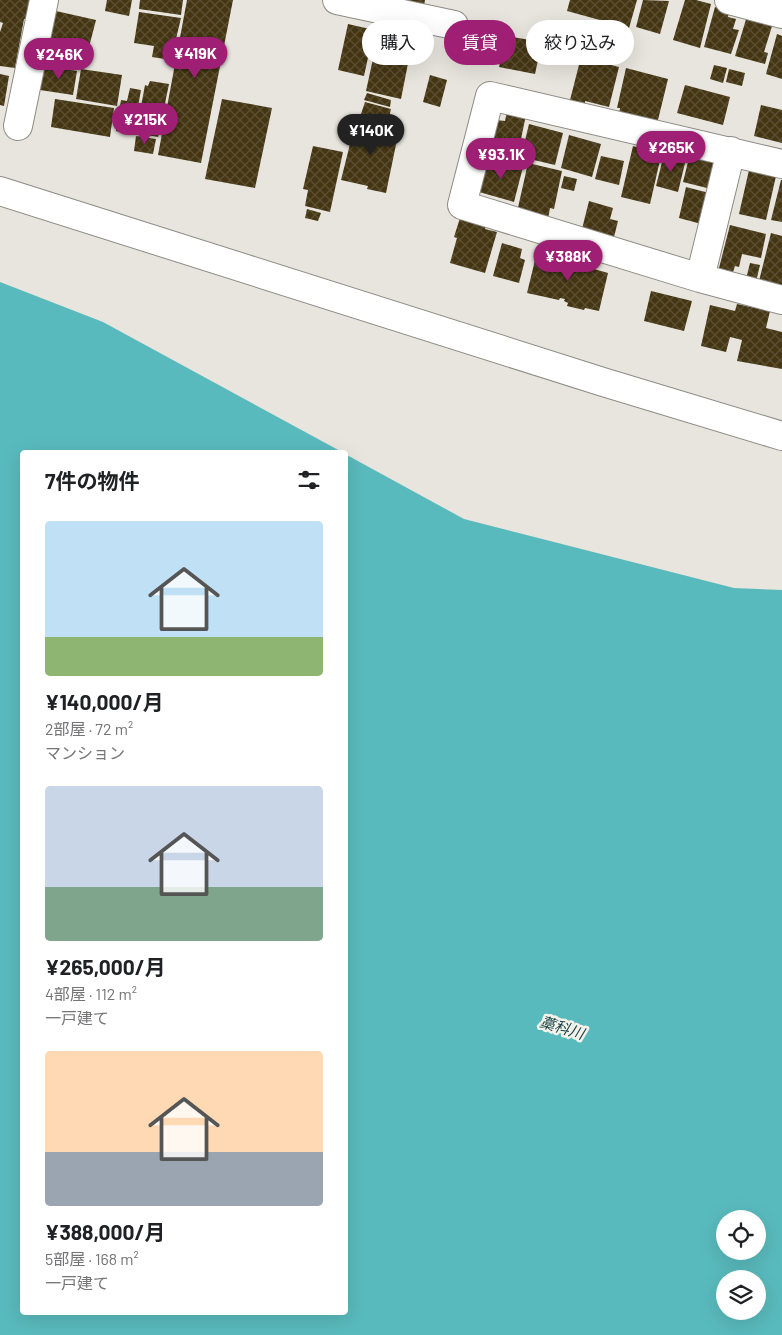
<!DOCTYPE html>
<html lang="ja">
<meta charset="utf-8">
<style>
:root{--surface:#fff;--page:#f6f6f6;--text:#202124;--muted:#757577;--accent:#9e1f73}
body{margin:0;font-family:Barlow,"Noto Sans JP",sans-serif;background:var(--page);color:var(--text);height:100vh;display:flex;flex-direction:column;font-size:19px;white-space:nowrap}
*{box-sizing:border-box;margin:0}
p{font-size:16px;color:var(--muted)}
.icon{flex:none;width:28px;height:28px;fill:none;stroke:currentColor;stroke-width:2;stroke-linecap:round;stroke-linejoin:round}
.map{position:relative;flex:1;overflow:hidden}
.drawer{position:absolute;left:20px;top:450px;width:328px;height:865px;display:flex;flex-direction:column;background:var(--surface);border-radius:5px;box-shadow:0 5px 20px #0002}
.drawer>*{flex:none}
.guide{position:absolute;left:362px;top:20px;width:344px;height:45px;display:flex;gap:10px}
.tools{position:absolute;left:716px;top:1210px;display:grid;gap:10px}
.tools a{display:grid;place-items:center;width:50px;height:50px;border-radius:50%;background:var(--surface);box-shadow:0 5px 20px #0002;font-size:25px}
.price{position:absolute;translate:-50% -42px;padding:0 11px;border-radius:18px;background:var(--accent);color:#fff;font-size:16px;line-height:32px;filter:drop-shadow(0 1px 2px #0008)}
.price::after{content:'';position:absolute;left:50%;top:30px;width:15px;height:11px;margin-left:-8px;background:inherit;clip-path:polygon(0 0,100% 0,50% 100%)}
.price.on{background:#222;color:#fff}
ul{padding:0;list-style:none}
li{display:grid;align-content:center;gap:10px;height:265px;padding:0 25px}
li span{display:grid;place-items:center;height:155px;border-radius:5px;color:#555}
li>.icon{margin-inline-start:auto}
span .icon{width:90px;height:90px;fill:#fffc;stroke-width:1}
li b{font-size:21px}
h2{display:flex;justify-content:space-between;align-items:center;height:60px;padding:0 25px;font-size:21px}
.pill{padding:0 18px;border-radius:22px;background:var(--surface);box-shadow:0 5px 20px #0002;font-size:18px;line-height:45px}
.pill.on{background:var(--accent);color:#fff}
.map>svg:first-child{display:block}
.water{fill:#59babd;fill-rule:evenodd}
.building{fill:url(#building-cross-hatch)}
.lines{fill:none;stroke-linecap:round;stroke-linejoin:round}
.street-casing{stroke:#8e8b85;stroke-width:30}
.street{stroke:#fff;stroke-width:28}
.labels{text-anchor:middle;stroke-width:5;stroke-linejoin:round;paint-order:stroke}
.water-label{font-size:15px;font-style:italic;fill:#194547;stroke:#f5f2eb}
</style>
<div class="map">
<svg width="782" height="1335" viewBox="0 0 782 1335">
<defs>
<pattern id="building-cross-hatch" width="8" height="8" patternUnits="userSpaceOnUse" patternTransform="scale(1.25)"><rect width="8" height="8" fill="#453613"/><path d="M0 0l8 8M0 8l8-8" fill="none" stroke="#5c5034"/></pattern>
</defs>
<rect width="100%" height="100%" fill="#e8e5de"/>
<!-- water -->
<path class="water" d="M0,282l103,40 239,130h-320v860h323v-858l119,65 270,69 48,2v745h-782zM725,1219h33v32h-33zM725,1279h33v32h-33z"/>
<!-- building -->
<path class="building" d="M0,0h30l-3,19h-3l-9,49 -15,-2v-34l3,-9 -3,-1z
M107,0h25l-3,16 -24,-5z
M140,0h43l-2,15 -42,-6z
M187,0h46l-32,163 -43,-8z
M371,0h54l-2,11z
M570,0h67l-8,28 -62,-17z
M643,0l26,1 -9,33 -24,-7z
M685,0h11l15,4 -11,44 -27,-8z
M715,7l14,5 -1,5 8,2 -3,10 6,1 -8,24 -27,-7z
M56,11l40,9 -7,27 -39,-9z
M139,12l42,6 -10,42 -19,-3 2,-11 -20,-3z
M747,16l26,7 -9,29 4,1 -3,11 -30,-8z
M348,24l26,6 -10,46 -26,-6z
M379,31l34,7 -12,61 -35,-8z
M777,34l5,2v43l-16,-5z
M506,36l36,6 -7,32 -36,-7z
M581,57l38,10 -10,40 -24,-6v2l-15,-3z
M714,65l13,3 -4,15 -13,-4z
M44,66l33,5 -4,24 -33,-5z
M626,68l42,11 -11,45 -38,-10 1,-6h-3z
M81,69l41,6 -5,31 -41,-7z
M729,69l16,4 -3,13 -16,-4z
M0,74l9,2 -5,30 -4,-1z
M430,75l17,5 -7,27 -17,-5z
M150,81l19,3 -11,53 -22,-4 9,-48 3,1z
M685,85l45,12 -7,28 -46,-12z
M130,88l11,2 -8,45 -17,-4 5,-31 6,1z
M367,93l24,7 -1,7 -26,-7z
M55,99l59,9 -4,29 -59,-10z
M222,99l50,9 -17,80 -50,-9z
M365,102l26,7 -3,12 -27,-7z
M761,105l21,5v33l-28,-7z
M507,111l19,4 -10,48 -30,-8 10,-35 9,1z
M356,120l43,10 -13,63 -19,-4 1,-3 -27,-6z
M529,124l34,9 -8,32 -34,-8z
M569,135l32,9 -9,33 -31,-9z
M136,136l20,3 -3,15 -19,-3z
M649,143l14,4 -13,57 -29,-7 12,-51 14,4z
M313,146l30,6 -13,60 -25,-6 3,-16 -5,-1z
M664,154l22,5 -8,33 -22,-6z
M690,154l24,6 -1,7 8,2 -6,21 -32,-8z
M601,156l23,5 -5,24 -24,-6z
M488,158l35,9 -9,35 -35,-10z
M528,163l34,8 -8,38 -4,-1 -2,11 -31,-7z
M749,170l27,6 -10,44 -27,-6z
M564,176l13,3 -3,12 -13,-3z
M781,180h1v42l-11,-2z
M686,187l27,7 -8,31 -26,-7z
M589,201l24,7 -3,11 8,2 -4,16 -32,-8z
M307,209l14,4 -3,8 -13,-3z
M460,218l26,8 -1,3 12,3 -12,41 -35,-10 7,-25 -3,-1z
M730,225l36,9 -5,24 -19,-4 -3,13 -4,-1 -2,6 -14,-4z
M771,233l11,3v55l-24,-6z
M502,243l20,6 -2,9 5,2 -6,23 -26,-7z
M549,252l25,5 -1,4 22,5 -1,3 14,4 -9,38 -14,-3 -1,2 -17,-4 1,-3 -4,-2 1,-2 -5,-1 -1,2 -32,-7 9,-37 12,3z
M750,263l10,2 -5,21 -10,-3z
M651,291l41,10 -8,30 -40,-10z
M737,304l33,7 -4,17 16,4v37l-45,-8 5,-21 -12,-3 -4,15 -25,-6 9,-41 25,6z"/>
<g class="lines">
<defs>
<path id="street" d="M337,0l117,25
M729,0l53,14
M18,126l26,-126
M782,164l-292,-68 -28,109 238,73 82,22
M0,191l603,191 179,54
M700,278l31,-127"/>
</defs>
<!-- street casing -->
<use href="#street" class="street-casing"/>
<!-- street -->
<use href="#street" class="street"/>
</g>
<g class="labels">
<!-- water labels -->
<g class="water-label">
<text transform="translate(562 1028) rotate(17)" y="5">藁科川</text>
</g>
</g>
</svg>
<div class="tools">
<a><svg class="icon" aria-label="locate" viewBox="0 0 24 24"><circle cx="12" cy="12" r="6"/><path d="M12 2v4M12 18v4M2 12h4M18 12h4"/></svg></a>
<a><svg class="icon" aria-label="layers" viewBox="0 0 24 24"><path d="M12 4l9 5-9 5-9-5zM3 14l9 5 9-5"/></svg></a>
</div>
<b class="price" style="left:195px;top:79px">¥419K</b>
<b class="price" style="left:59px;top:80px">¥246K</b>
<b class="price" style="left:145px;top:145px">¥215K</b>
<b class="price on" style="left:371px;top:156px">¥140K</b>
<b class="price" style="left:671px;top:173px">¥265K</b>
<b class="price" style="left:501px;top:180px">¥93.1K</b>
<b class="price" style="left:568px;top:282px">¥388K</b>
<div class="guide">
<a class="pill">購入</a>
<a class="pill on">賃貸</a>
<a class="pill">絞り込み</a>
</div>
<section class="drawer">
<h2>7件の物件<svg class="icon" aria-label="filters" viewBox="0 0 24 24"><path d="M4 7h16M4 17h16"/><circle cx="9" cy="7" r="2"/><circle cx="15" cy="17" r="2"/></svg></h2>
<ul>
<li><span style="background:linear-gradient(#bfe0f5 75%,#8fb573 0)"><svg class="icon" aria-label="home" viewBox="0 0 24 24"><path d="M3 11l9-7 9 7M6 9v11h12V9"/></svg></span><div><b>¥140,000/月</b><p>2部屋 · 72 m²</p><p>マンション</p></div></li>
<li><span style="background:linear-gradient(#c9d6e8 65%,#7fa58c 0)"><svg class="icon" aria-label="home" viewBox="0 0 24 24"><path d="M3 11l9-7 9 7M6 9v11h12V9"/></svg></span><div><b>¥265,000/月</b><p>4部屋 · 112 m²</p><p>一戸建て</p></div></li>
<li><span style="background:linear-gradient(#ffd9b3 65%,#9aa5b1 0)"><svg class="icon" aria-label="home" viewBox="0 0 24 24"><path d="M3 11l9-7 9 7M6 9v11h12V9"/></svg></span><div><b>¥388,000/月</b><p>5部屋 · 168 m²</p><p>一戸建て</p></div></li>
</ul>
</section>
</div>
